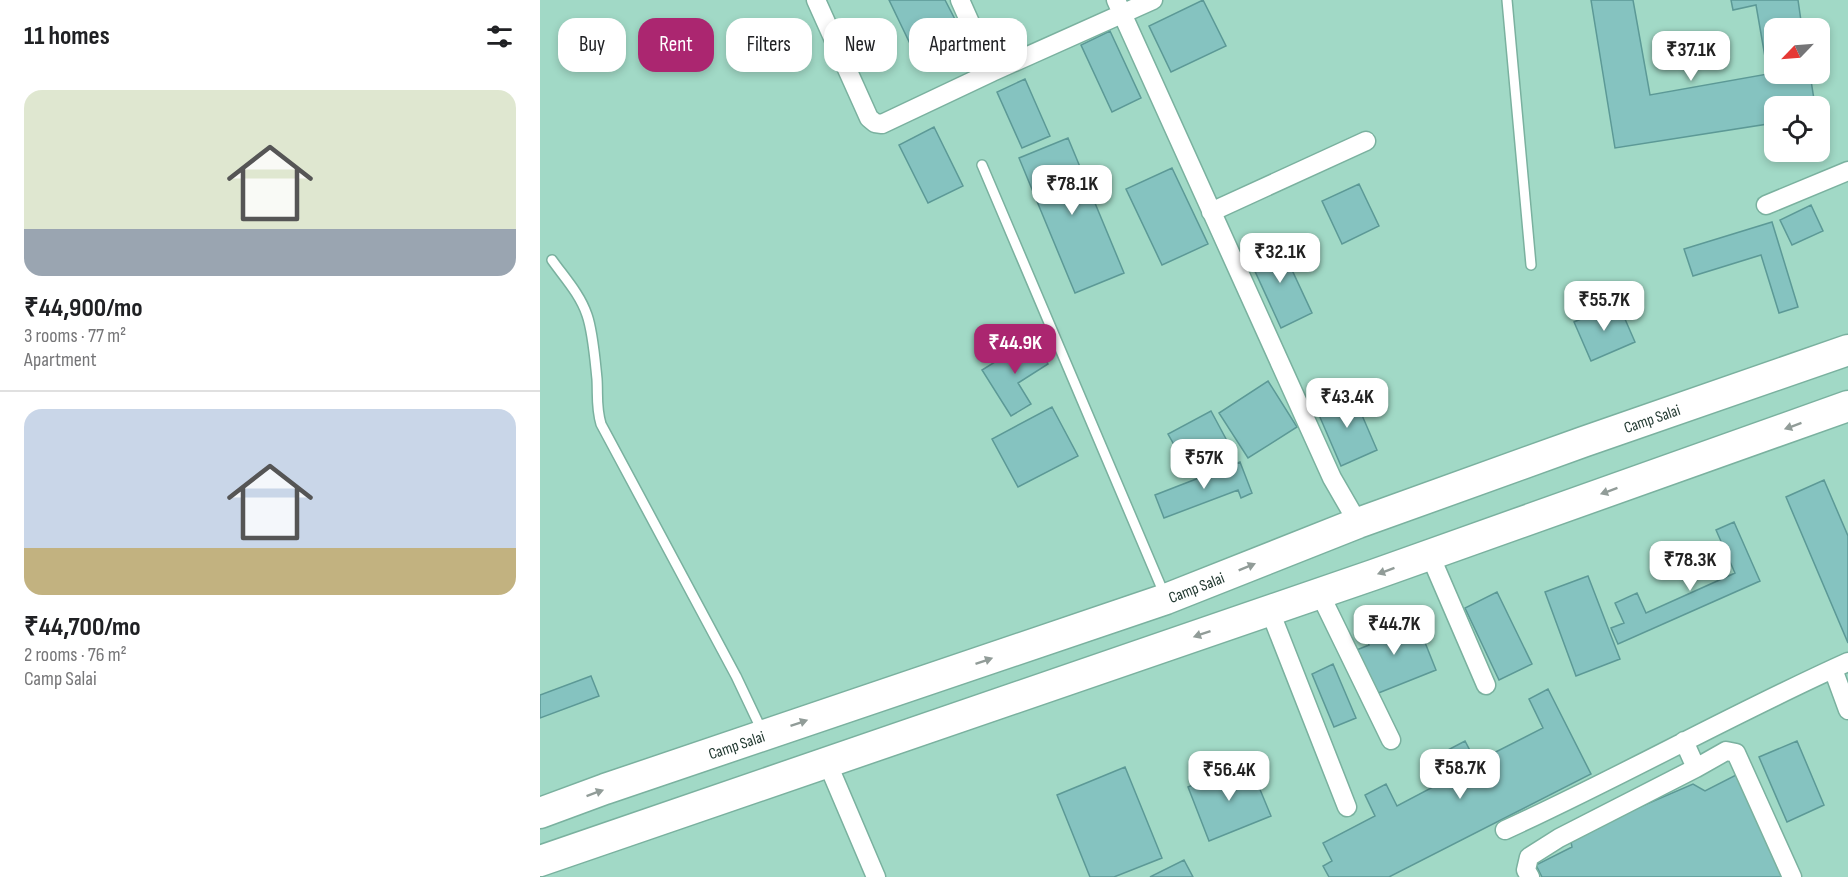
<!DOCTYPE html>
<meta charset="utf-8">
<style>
:root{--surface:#fff;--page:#f2f2f2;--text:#202124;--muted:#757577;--line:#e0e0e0;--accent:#ab2670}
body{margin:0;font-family:"Sofia Sans Condensed",sans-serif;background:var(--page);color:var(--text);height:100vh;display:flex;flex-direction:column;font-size:22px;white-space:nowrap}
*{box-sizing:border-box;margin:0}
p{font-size:20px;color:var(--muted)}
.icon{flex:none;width:33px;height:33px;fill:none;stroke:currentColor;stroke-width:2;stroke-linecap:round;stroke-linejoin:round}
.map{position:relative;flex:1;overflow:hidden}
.panel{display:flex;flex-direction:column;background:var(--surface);width:540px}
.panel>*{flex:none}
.banner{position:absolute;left:18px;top:18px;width:570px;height:54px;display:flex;gap:12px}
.needle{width:39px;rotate:245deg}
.controls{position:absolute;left:1224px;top:18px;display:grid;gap:12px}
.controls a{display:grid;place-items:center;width:66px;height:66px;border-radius:12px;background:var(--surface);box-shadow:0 3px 9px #0003;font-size:30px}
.price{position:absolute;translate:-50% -51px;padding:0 14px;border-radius:12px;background:#fff;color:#222;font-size:20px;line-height:39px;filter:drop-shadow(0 2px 3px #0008)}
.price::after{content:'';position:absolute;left:50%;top:36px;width:18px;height:14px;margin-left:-9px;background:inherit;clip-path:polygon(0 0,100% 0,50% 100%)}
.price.current{background:var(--accent);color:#fff}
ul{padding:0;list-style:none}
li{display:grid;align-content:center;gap:12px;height:318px;padding:0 24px}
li+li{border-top:2px solid var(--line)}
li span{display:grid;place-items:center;height:186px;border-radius:18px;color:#555}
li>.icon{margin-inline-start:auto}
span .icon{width:108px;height:108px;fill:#fffc;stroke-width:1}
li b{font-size:26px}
h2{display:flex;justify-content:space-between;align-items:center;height:72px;padding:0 24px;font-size:26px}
.pill{padding:0 21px;border-radius:18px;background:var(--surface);box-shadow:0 3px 9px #0003;font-size:21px;line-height:54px}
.pill.current{background:var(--accent);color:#fff}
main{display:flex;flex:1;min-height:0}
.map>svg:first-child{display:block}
.building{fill:#85c3c0;stroke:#5c9996;stroke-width:1.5}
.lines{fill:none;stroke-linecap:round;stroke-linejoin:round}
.lane-casing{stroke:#7ab19f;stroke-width:12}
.street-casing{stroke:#7ab19f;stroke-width:21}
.primary-casing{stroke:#7ab19f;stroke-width:33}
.lane{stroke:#fff;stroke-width:9}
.street{stroke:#fff;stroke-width:18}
.primary{stroke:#fff;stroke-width:30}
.oneway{fill:#919c98}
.labels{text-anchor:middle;stroke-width:4.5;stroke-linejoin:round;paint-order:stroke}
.street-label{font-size:16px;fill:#233a32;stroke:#a1d9c6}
</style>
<main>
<section class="panel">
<h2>11 homes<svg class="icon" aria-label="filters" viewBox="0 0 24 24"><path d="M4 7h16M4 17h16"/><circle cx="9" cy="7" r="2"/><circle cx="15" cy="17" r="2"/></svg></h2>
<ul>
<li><span style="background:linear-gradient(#dfe7d0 75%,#9aa5b1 0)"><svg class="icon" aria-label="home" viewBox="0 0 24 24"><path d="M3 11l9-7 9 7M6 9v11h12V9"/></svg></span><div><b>₹44,900/mo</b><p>3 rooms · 77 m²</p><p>Apartment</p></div></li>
<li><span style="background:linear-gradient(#c9d6e8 75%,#c2b280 0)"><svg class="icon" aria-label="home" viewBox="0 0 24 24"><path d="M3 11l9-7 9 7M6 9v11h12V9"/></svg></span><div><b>₹44,700/mo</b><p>2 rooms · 76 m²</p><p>Camp Salai</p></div></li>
</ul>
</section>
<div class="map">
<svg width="1308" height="877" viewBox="0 0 1308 877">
<rect width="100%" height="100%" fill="#a1d9c6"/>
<!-- building -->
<path class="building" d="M349,0h56l16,31 -46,23z
M663,0l23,46 -55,26 -22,-46z
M1051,0h42l17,95 118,-21 -12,-69 -23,5 -2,-10h67l4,28h-28v46h36l5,32h-41v17l-159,25z
M570,31l31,67 -29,14 -31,-67z
M485,79l25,57 -28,12 -25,-56z
M394,127l29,59 -35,17 -29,-58z
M528,138l56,135 -49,20 -56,-135z
M632,168l36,76 -46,21 -36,-76z
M819,184l20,42 -37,18 -20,-43z
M1271,205l12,26 -31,14 -12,-25z
M1232,222l26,85 -19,6 -18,-58 -68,21 -9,-27z
M738,240l34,73 -31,15 -34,-74z
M1078,303l17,39 -44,19 -17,-39z
M492,339l16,25 -30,19 13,21 -20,12 -29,-46z
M728,381l29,46 -49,31 -29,-45z
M812,392l25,58 -36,16 -25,-58z
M512,407l26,49 -60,31 -26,-48z
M671,411l22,41 -42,23 -23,-41z
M700,462l12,31 -11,5 -3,-8 -74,28 -9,-23z
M1284,480l24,56v107l-62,-146z
M1194,522l26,59 -142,63 -7,-16 13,-5 -9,-20 22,-10 9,20 89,-40 -19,-43z
M1048,576l32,83 -44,17 -31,-84z
M957,592l35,72 -33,16 -34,-72z
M862,618l6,16 12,-4 16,40 -60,24 -9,-23 -5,2 -8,-22 15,-6 -5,-12z
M793,664l23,54 -22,9 -22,-53z
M51,676l8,20 -59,22v-23z
M1008,689l43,85 -202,103h-60l-6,-11 9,-5 -9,-18 52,-27 -10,-21 21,-11 11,22 57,-30 -12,-23 23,-12 11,21 67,-34 -14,-29z
M1257,741l27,64 -37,17 -28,-65z
M709,763l22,53 -62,25 -21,-54z
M585,767l37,91 -48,19h-24l-33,-82z
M1198,774l47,103h-243l-6,-12 36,-18 -2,-10 123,-53 12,7z
M644,860l9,17h-43z"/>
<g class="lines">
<defs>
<path id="lane" d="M967,0l24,265
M442,165l183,431
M12,260c12,17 28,34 35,55 6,17 8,45 10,64 1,17 -1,28 4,45l135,252 27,57"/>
<path id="street" d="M276,0l53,118 6,5 7,1 110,-52
M420,0l32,72 161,-72
M576,0l216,478 26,45
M1226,205l82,-34
M671,212l155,-71
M890,555l56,130
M780,594l71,146
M730,611l77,196
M1293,669l15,41
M1144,741l12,27 30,-17 10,2 56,124
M287,762l49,115
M965,830c116,-53 227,-116 343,-168
M990,877l-4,-7 3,-13 30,-19 137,-70"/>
<g id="primary">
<path id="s1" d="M0,813l65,-24 561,-190 192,-76 225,-81 265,-92"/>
<path d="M0,861l833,-286 475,-169"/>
</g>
</defs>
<!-- lane casing -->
<use href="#lane" class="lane-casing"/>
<!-- street casing -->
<use href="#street" class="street-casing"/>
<!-- primary casing -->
<use href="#primary" class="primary-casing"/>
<!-- lane -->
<use href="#lane" class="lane"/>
<!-- street -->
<use href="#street" class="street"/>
<!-- primary -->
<use href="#primary" class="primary"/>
</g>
<!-- one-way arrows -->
<defs><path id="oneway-solid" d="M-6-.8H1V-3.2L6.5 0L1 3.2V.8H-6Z" transform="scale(1.5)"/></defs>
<g class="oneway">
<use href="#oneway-solid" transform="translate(1253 426) rotate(160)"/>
<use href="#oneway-solid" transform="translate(1069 491) rotate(160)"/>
<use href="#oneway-solid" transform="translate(707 567) rotate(-22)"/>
<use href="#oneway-solid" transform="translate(846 571) rotate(160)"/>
<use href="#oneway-solid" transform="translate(662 634) rotate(161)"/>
<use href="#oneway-solid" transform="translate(444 661) rotate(-19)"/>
<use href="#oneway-solid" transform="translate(259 723) rotate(-19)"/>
<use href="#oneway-solid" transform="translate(55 793) rotate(-20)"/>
</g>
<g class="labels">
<!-- street labels -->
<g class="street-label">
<text dy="6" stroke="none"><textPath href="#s1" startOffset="1180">Camp Salai</textPath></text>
<text dy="6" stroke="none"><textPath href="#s1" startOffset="694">Camp Salai</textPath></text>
<text dy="6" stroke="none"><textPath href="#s1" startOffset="208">Camp Salai</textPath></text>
</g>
</g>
</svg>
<div class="controls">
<a><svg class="needle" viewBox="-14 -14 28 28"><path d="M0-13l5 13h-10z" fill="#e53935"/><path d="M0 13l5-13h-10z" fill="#757577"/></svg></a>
<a><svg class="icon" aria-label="locate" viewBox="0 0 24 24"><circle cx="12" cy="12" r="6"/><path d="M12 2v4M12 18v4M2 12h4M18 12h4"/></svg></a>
</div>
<b class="price" style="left:1151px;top:82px">₹37.1K</b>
<b class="price" style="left:532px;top:216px">₹78.1K</b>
<b class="price" style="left:740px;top:284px">₹32.1K</b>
<b class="price" style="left:1064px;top:332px">₹55.7K</b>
<b class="price current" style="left:475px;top:375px">₹44.9K</b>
<b class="price" style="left:807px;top:429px">₹43.4K</b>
<b class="price" style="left:664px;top:490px">₹57K</b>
<b class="price" style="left:1150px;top:592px">₹78.3K</b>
<b class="price" style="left:854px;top:656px">₹44.7K</b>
<b class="price" style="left:920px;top:800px">₹58.7K</b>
<b class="price" style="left:689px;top:802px">₹56.4K</b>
<div class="banner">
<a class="pill">Buy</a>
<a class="pill current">Rent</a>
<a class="pill">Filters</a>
<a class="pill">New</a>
<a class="pill">Apartment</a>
</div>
</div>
</main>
